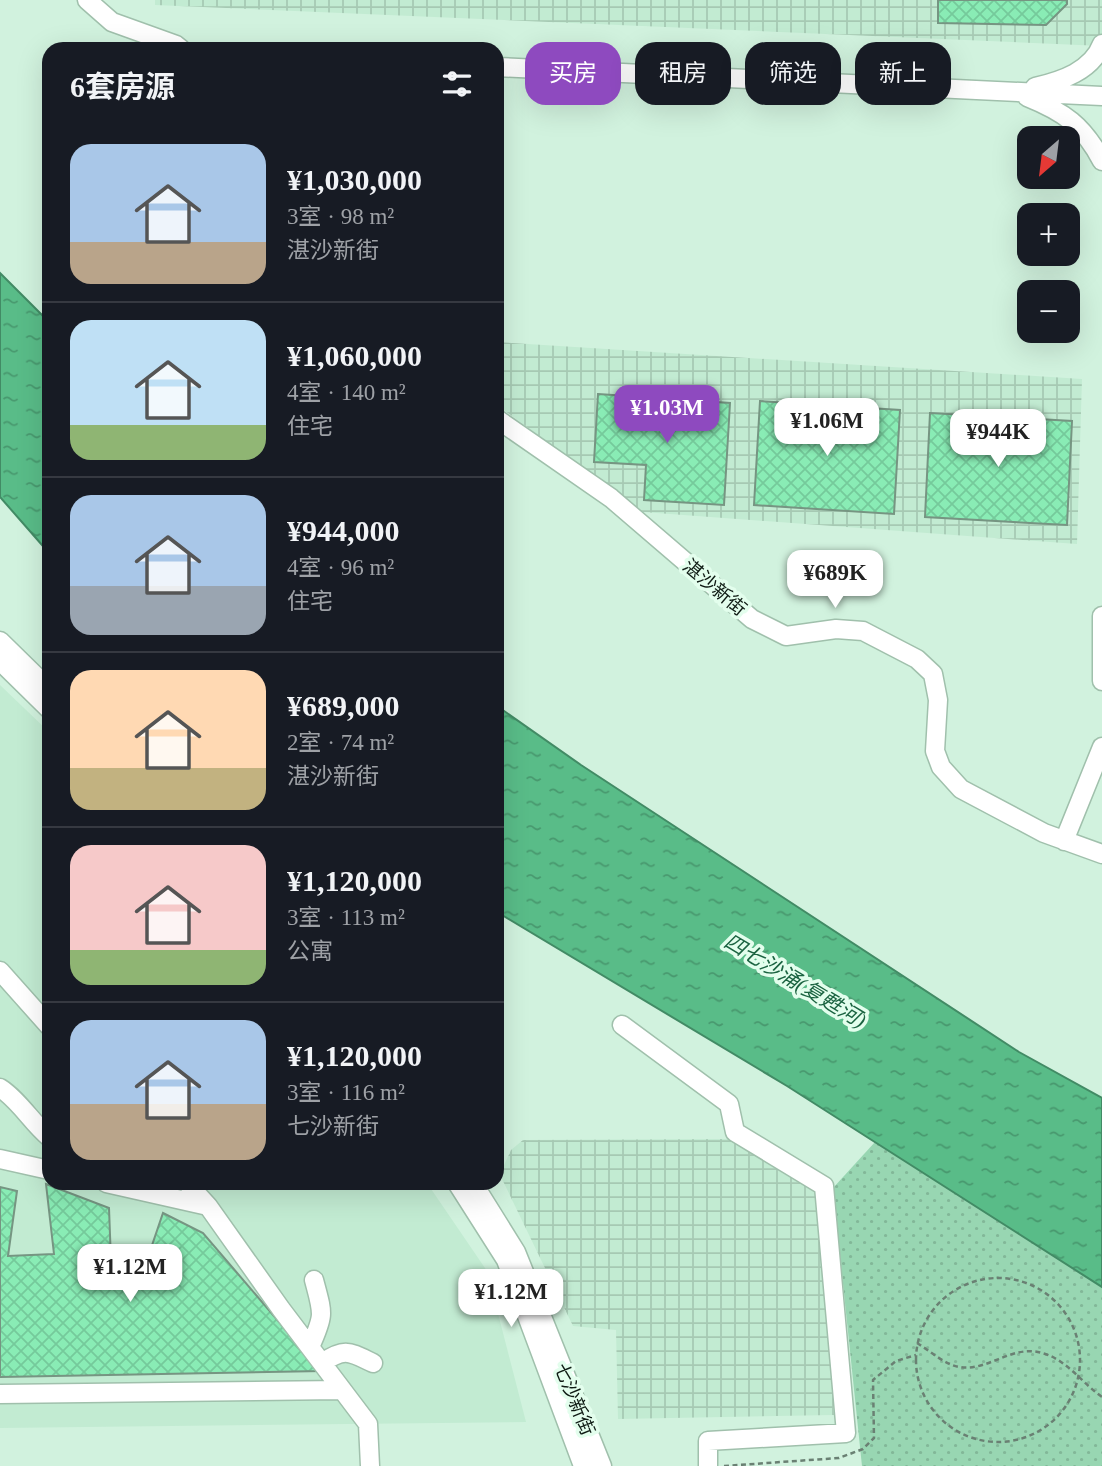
<!DOCTYPE html>
<html lang="zh">
<meta charset="utf-8">
<style>
:root{--surface:#171b24;--page:#20242c;--text:#f1f3f6;--muted:#9ea1a6;--line:#363941;--accent:#8e4abf}
body{margin:0;font-family:"Times New Roman","Noto Sans SC",serif;background:var(--page);color:var(--text);height:100vh;display:flex;flex-direction:column;font-size:26px;white-space:nowrap}
*{box-sizing:border-box;margin:0}
p{font-size:23px;color:var(--muted)}
.icon{flex:none;width:38px;height:38px;fill:none;stroke:currentColor;stroke-width:2;stroke-linecap:round;stroke-linejoin:round}
.map{position:relative;flex:1;overflow:hidden}
.sheet{position:absolute;left:42px;top:42px;width:462px;height:1148px;display:flex;flex-direction:column;background:var(--surface);border-radius:21px;box-shadow:0 7px 28px #0002}
.sheet>*{flex:none}
.banner{position:absolute;left:525px;top:42px;width:471px;height:63px;display:flex;gap:14px}
.needle{width:46px;rotate:208deg}
.controls{position:absolute;left:1017px;top:126px;display:grid;gap:14px}
.controls a{display:grid;place-items:center;width:63px;height:63px;border-radius:14px;background:var(--surface);box-shadow:0 7px 28px #0002;font-size:35px}
.price{position:absolute;translate:-50% -60px;padding:0 16px;border-radius:14px;background:#fff;color:#222;font-size:23px;line-height:46px;filter:drop-shadow(0 2px 4px #0008)}
.price::after{content:'';position:absolute;left:50%;top:42px;width:21px;height:16px;margin-left:-10px;background:inherit;clip-path:polygon(0 0,100% 0,50% 100%)}
.price.selected{background:var(--accent);color:#fff}
ul{padding:0;list-style:none}
li{display:flex;align-items:center;gap:21px;height:175px;padding:0 28px}
li+li{border-top:2px solid var(--line)}
li span{display:grid;place-items:center;flex:none;width:196px;height:140px;border-radius:21px;color:#555}
li>.icon{margin-inline-start:auto}
span .icon{width:84px;height:84px;fill:#fffc;stroke-width:1}
li b{font-size:30px}
h2{display:flex;justify-content:space-between;align-items:center;height:84px;padding:0 28px;font-size:30px}
.chip{padding:0 24px;border-radius:21px;background:var(--surface);box-shadow:0 7px 28px #0002;font-size:24px;line-height:63px}
.chip.selected{background:var(--accent);color:#fff}
.map>svg:first-child{display:block}
.built{fill:#c2ebd2}
.industrial{fill:url(#industrial-grid)}
.green{fill:url(#green-dots)}
.water{fill:url(#water-ripples);stroke:#428b65;stroke-width:2}
.building{fill:url(#building-cross-hatch);stroke:#769582;stroke-width:2}
.lines{fill:none;stroke-linecap:round;stroke-linejoin:round}
.minor-casing{stroke:#a0c0ac;stroke-width:21}
.path{stroke:#6a8073;stroke-width:2.5;stroke-dasharray:5 3.5;stroke-linecap:butt}
.minor{stroke:#fff;stroke-width:18}
.labels{text-anchor:middle;stroke-width:7;stroke-linejoin:round;paint-order:stroke}
.street-label{font-size:19px;fill:#0e1a13;stroke:#e3feed}
.water-label{font-size:21px;font-style:italic;fill:#1b6441;stroke:#e3feed}
</style>
<div class="map">
<svg width="1102" height="1466" viewBox="0 0 1102 1466">
<defs>
<pattern id="industrial-grid" width="8" height="8" patternUnits="userSpaceOnUse" patternTransform="scale(1.75)"><rect width="8" height="8" fill="#c2ebd2"/><path d="M0 4h8M4 0v8" fill="none" stroke="#a6c9b3"/></pattern>
<pattern id="green-dots" width="8" height="8" patternUnits="userSpaceOnUse" patternTransform="scale(1.75)"><rect width="8" height="8" fill="#98d6b2"/><path d="M2 2h.1M6 6h.1" fill="none" stroke="#82b798" stroke-width="1.8" stroke-linecap="round"/></pattern>
<pattern id="water-ripples" width="26" height="14" patternUnits="userSpaceOnUse" patternTransform="scale(1.75)"><rect width="26" height="14" fill="#59bc88"/><path d="M2 4q2-2 4 0t4 0M15 11q2-2 4 0t4 0" fill="none" stroke="#48986e"/></pattern>
<pattern id="building-cross-hatch" width="8" height="8" patternUnits="userSpaceOnUse" patternTransform="scale(1.75)"><rect width="8" height="8" fill="#89ecb5"/><path d="M0 0l8 8M0 8l8-8" fill="none" stroke="#75ca9b"/></pattern>
</defs>
<rect width="100%" height="100%" fill="#d1f2de"/>
<!-- built -->
<path class="built" d="M0,685l49,47v451h378l60,88 39,151 -526,6z"/>
<!-- industrial -->
<path class="industrial" d="M155,0h947v46l-947,-41z
M497,342l585,37 -5,165 -434,-32 -146,-107z
M728,1139l92,55 14,221 -216,4 -2,-89 -43,-4 -71,-147 2,-14 7,-15 12,-10z"/>
<!-- green -->
<path class="green" d="M875,1142l227,145v179h-240l-29,-278z"/>
<!-- water -->
<path class="water" d="M0,273l49,49v231l-49,-56z
M497,706l84,59 438,287 83,46v189l-315,-201 -290,-174z"/>
<!-- building -->
<path class="building" d="M938,0h129v4l-21,21 -108,-2z
M598,394l132,9 -6,102 -80,-5 2,-35 -52,-3z
M760,401l140,9 -6,104 -140,-9z
M930,413l142,8 -5,104 -142,-8z
M46,1184l63,24 2,53 38,-7 14,-41 40,20 118,138 -321,6v-190l17,4 -9,65 46,-2z"/>
<g class="lines">
<defs>
<path id="minor" d="M87,0l25,22 64,23 5,4
M497,67l605,29
M1035,87c26,-6 57,-16 67,-43
M1027,97c37,15 56,28 75,64
M497,419l114,79 141,121 34,17 50,-7 27,2 54,28 16,15 5,26 -3,51 6,16 20,22 83,44 58,21
M1102,616v65
M0,641l49,48
M0,661l49,48
M1064,841l38,-94
M0,971l49,55
M622,1025l107,79 6,28 89,54 22,247 -138,8v25
M0,1088c19,12 32,35 49,49
M0,1159l49,11
M106,1183l102,23
M187,1183l21,23 73,103 87,115 2,42
M457,1183l49,77 77,206
M473,1183l43,69 86,214
M310,1347c15,-33 13,-33 4,-67
M322,1363c23,-16 28,-11 51,0
M0,1394l342,-4"/>
</defs>
<!-- minor casing -->
<use href="#minor" class="minor-casing"/>
<!-- path -->
<path class="path" d="M916 1360a82 82 0 1 1 164 0a82 82 0 1 1-164 0Z
M917,1343c13,8 27,21 42,24 29,5 53,-23 83,-14 24,6 40,30 60,44
M724,1466l115,-8 24,-9 11,-11 -1,-58 23,-19 20,-6"/>
<!-- minor -->
<use href="#minor" class="minor"/>
</g>
<g class="labels">
<!-- street labels -->
<g class="street-label">
<text transform="translate(715 587) rotate(40)" y="7">湛沙新街</text>
<text transform="translate(575 1399) rotate(68)" y="7">七沙新街</text>
</g>
<!-- water labels -->
<g class="water-label">
<text transform="translate(795 981) rotate(31)" y="7">四七沙涌(复甦河)</text>
</g>
</g>
</svg>
<div class="controls">
<a><svg class="needle" viewBox="-14 -14 28 28"><path d="M0-13l5 13h-10z" fill="#e53935"/><path d="M0 13l5-13h-10z" fill="#9ea1a6"/></svg></a>
<a>+</a>
<a>−</a>
</div>
<b class="price selected" style="left:667px;top:445px">¥1.03M</b>
<b class="price" style="left:827px;top:458px">¥1.06M</b>
<b class="price" style="left:998px;top:469px">¥944K</b>
<b class="price" style="left:835px;top:610px">¥689K</b>
<b class="price" style="left:130px;top:1304px">¥1.12M</b>
<b class="price" style="left:511px;top:1329px">¥1.12M</b>
<div class="banner">
<a class="chip selected">买房</a>
<a class="chip">租房</a>
<a class="chip">筛选</a>
<a class="chip">新上</a>
</div>
<section class="sheet">
<h2>6套房源<svg class="icon" aria-label="filters" viewBox="0 0 24 24"><path d="M4 7h16M4 17h16"/><circle cx="9" cy="7" r="2"/><circle cx="15" cy="17" r="2"/></svg></h2>
<ul>
<li><span style="background:linear-gradient(#a9c7e8 70%,#b9a48a 0)"><svg class="icon" aria-label="home" viewBox="0 0 24 24"><path d="M3 11l9-7 9 7M6 9v11h12V9"/></svg></span><div><b>¥1,030,000</b><p>3室 · 98 m²</p><p>湛沙新街</p></div></li>
<li><span style="background:linear-gradient(#bfe0f5 75%,#8fb573 0)"><svg class="icon" aria-label="home" viewBox="0 0 24 24"><path d="M3 11l9-7 9 7M6 9v11h12V9"/></svg></span><div><b>¥1,060,000</b><p>4室 · 140 m²</p><p>住宅</p></div></li>
<li><span style="background:linear-gradient(#a9c7e8 65%,#9aa5b1 0)"><svg class="icon" aria-label="home" viewBox="0 0 24 24"><path d="M3 11l9-7 9 7M6 9v11h12V9"/></svg></span><div><b>¥944,000</b><p>4室 · 96 m²</p><p>住宅</p></div></li>
<li><span style="background:linear-gradient(#ffd9b3 70%,#c2b280 0)"><svg class="icon" aria-label="home" viewBox="0 0 24 24"><path d="M3 11l9-7 9 7M6 9v11h12V9"/></svg></span><div><b>¥689,000</b><p>2室 · 74 m²</p><p>湛沙新街</p></div></li>
<li><span style="background:linear-gradient(#f6c9c9 75%,#8fb573 0)"><svg class="icon" aria-label="home" viewBox="0 0 24 24"><path d="M3 11l9-7 9 7M6 9v11h12V9"/></svg></span><div><b>¥1,120,000</b><p>3室 · 113 m²</p><p>公寓</p></div></li>
<li><span style="background:linear-gradient(#a9c7e8 60%,#b9a48a 0)"><svg class="icon" aria-label="home" viewBox="0 0 24 24"><path d="M3 11l9-7 9 7M6 9v11h12V9"/></svg></span><div><b>¥1,120,000</b><p>3室 · 116 m²</p><p>七沙新街</p></div></li>
</ul>
</section>
</div>
